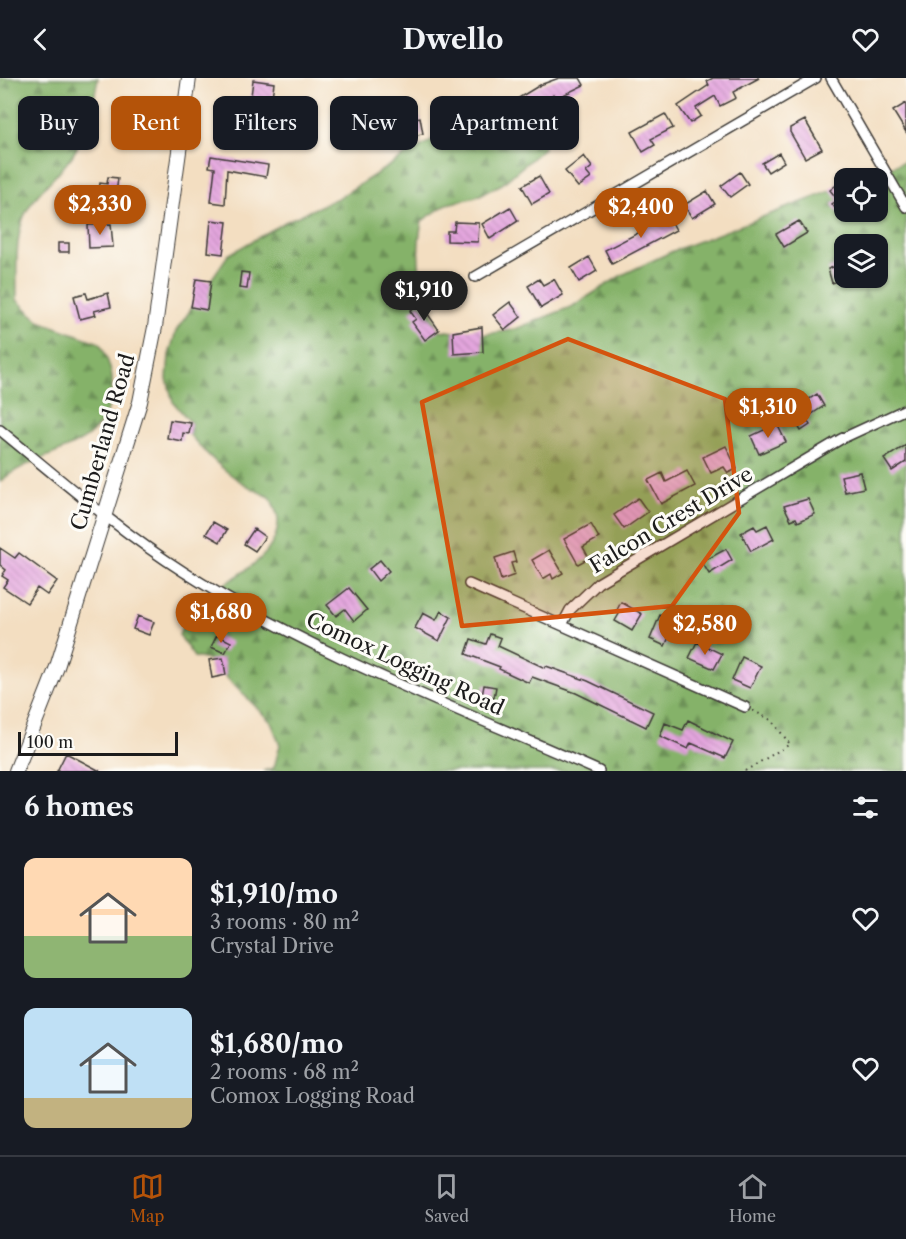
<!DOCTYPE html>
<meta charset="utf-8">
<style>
:root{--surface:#171b24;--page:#242831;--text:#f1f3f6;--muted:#9ea1a6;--line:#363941;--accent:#b45309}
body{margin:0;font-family:"Libre Caslon Text",serif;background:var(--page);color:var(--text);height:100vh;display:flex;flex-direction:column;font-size:22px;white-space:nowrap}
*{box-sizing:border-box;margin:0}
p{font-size:20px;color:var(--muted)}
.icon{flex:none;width:33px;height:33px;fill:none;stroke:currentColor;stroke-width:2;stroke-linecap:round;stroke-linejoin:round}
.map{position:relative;height:693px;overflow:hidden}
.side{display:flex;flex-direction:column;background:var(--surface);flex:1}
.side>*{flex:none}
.hud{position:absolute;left:18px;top:18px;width:600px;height:54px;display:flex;gap:12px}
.buttons{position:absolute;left:834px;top:90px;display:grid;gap:12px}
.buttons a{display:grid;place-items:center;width:54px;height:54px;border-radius:12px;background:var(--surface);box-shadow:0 2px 4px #0004;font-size:30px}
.scale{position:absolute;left:18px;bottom:15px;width:160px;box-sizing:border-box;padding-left:6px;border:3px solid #1c1c1c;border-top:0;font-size:16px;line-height:21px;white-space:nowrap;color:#1c1c1c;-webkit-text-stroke:4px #fdfcf7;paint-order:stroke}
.price{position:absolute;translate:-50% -51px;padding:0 14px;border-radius:21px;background:var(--accent);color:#fff;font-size:20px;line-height:39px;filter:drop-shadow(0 2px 3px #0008)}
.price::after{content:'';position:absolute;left:50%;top:36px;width:18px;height:14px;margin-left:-9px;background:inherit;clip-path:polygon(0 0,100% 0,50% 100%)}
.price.selected{background:#222;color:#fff}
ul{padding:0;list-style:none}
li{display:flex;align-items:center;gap:18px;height:150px;padding:0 24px}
li span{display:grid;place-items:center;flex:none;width:168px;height:120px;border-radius:12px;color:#555}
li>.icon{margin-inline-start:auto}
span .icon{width:72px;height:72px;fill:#fffc;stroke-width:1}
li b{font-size:26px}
h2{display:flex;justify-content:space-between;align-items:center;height:72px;padding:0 24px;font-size:26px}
.pill{padding:0 21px;border-radius:12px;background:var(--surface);box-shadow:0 2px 4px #0004;font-size:21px;line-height:54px}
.pill.selected{background:var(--accent);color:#fff}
header{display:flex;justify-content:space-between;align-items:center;height:78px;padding:0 24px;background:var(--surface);font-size:27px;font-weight:700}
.dock{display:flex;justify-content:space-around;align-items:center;height:84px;border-top:2px solid var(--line);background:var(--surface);font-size:16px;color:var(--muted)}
.dock a{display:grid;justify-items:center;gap:3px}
.dock .selected{color:var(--accent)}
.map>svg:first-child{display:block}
.forest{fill:url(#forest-firs);stroke:#506742;stroke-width:1.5;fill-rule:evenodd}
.building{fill:url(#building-back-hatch)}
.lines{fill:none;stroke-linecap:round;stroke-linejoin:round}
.street-casing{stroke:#3c3935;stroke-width:12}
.secondary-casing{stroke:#3c3935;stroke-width:16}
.path{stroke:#3c3935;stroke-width:2;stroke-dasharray:1.5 4.5;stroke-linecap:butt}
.street{stroke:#fff;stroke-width:9}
.secondary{stroke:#fff;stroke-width:14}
.marked{fill:#d4530e;fill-opacity:0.2;stroke:#d4530e;stroke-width:4.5;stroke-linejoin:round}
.labels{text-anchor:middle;stroke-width:6;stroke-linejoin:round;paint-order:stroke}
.street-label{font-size:21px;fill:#1c1c1c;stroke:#fdfcf7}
</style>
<header><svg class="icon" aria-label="back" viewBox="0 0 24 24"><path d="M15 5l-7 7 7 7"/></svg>Dwello<svg class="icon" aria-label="heart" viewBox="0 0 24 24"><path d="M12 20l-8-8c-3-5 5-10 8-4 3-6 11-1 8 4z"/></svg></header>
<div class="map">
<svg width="906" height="693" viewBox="0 0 906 693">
<defs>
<pattern id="forest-firs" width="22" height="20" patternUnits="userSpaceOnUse" patternTransform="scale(1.5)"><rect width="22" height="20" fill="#85b269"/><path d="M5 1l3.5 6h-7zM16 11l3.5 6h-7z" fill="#6c9056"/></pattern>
<pattern id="building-back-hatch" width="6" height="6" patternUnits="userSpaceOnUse" patternTransform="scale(1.5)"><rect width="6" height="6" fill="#e4a6de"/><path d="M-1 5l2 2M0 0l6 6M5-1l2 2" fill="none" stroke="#c38ebe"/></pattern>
</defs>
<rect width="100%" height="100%" fill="#fdfcf7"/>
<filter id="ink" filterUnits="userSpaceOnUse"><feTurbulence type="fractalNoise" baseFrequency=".0167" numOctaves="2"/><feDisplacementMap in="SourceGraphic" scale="12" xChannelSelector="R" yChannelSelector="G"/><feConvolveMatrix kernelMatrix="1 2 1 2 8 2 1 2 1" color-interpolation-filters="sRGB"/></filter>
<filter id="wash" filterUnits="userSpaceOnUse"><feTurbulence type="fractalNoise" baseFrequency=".008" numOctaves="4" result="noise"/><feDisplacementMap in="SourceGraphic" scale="24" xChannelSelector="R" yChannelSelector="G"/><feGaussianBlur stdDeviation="1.35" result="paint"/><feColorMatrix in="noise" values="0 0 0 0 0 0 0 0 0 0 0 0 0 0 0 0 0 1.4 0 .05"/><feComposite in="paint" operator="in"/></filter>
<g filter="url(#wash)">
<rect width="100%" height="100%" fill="#f3dec1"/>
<!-- forest -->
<path class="forest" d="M0,0h98c-5,28 -10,54 -26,78 -15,22 -42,40 -50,66 -7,24 -5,53 -5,78l22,21 61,22c11,23 16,36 9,62 -13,49 -76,46 -109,77z
M525,34l12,8 7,28 -42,36 -26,13 -29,7 -25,17c-9,44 0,69 17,109l40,5 34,-5 60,-24 49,-31 51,-24 171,-65v26h34v-34h-16l44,-17v610h-643l11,-3 6,-23 -9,-23 -62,-62 -15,-3 -15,-22c4,-8 6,-19 12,-25 26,-30 84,-42 87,-87 1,-8 -5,-19 -8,-26 -33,-13 -58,-36 -81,-63l2,-11 -18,-21 -6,-23 2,-24 7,-24 52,-76 57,-33 55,-25 69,-44 70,-39 25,3zM844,166h34v34h-34z"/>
<g id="blocks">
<!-- building -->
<path class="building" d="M559,0h21l4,7 -29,14 -2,-4 -28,17 -8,-13 23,-14z
M713,0h46l-26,14 3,6 -16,8 -5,-10 -19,12 5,8 -11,7 -12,-17 31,-21 -2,-4z
M253,2l21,3 -3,21 -7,-1 -4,27 -13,-2z
M906,25v29l-13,-21z
M471,29l5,18 28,-8 5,16 -45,13 -10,-34z
M665,36l8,14 -22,11 4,6 -12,7 -11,-20z
M420,39l3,17 -17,3 -3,-17z
M805,42l17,29 -17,9 -15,-26v-4z
M779,75l5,9 -16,10 -6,-9z
M211,78l57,9 -2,12 -39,-7 -2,34 -14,-2 4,-34 -6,-1z
M584,78l8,11 -6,5 5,6 -13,9 -13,-16z
M740,94l8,12 -18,13 -9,-11z
M539,98l10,18 -17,10 -10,-18z
M108,99l10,1 -2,16 -17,-3 1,-8 7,1z
M844,101v30l-6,3 -6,-8 6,-4 -8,-10z
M707,113l8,13 -23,14 -8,-13z
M510,129l8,14 -28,18 -8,-15z
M668,137l8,15 -64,34 -7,-14 37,-19 -3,-6 7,-4 3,4z
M211,142l16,2 -4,32 -15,-2z
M799,143l8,12 -23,14 -8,-13z
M455,144l24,1 -1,19 -31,-1v-10h7z
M111,146l2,23 -24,1 -1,-23z
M58,165h11v9h-11z
M589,179l8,14 -18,11 -8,-14z
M844,185v16l-12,4 -4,-14z
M241,194l8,1 -2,16 -8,-1z
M196,201l15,2 -4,29 -16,-3z
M539,201l4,6 11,-6 9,16 -22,13 -13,-22z
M86,215l2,6 20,-6 3,14 -17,4 2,4 -16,4 -6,-23z
M510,224l11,15 -16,13 -12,-15z
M420,225l19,27 -14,10 -13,-18 4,-3 -6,-8z
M482,249l1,25 -29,2 -1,-22z
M817,316l7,12 -18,12 4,7 -9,6 -12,-19z
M170,342l21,3 -2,11 -6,-1 -1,8 -15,-3z
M777,346l9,18 -27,12 -8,-18z
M906,367v17l-14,9 -8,-12z
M726,368l11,23 -9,4 -4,-6 -13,6 -8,-16z
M687,393l8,15 -34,18 -13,-24 14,-7 4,9z
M860,394l4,16 -19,4 -4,-16z
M638,420l10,14 -24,17 -10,-14z
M808,421l7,15 -17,8 -2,-4 -5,2 -7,-14z
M213,444l14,8 -7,12 -14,-8z
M591,446l8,14 -16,9 6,11 -11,6 -14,-25z
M767,447l7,14 -23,12 -10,-18 13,-7 3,4z
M254,451l11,8 -10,14 -11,-7z
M0,470l15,10 4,-5 38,28 -10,14 -10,-7 -10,15 -24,-16 5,-7 -6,-4 4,-6 -6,-5z
M726,471l6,11 -23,14 -7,-12z
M549,472l14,23 -10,6 -2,-5 -8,5 -11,-19z
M513,474l3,10 -5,1 4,12 -14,5 -6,-22z
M380,482l9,11 -11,10 -9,-12z
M349,510l18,22 -13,11 -9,-12 -9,7 -9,-11z
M621,524l21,12 -10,17 -17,-10 4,-7 -3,-2z
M441,533l10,6 -12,24 -24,-13 8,-15 13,7z
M660,537l16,7 -11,24 -15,-7z
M138,538l16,6 -5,13 -16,-6z
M490,556l11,4 -3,8 47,22 1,-2 42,15 65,31 -7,15 -70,-34 -44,-16 -3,6 -30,-14 1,-2 -34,-13 5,-15 15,5z
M217,557l14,7 -6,11 -14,-6z
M697,564l25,12 -8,15 -25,-11z
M742,579l19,9 -11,22 -18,-8z
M223,580l3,17 -14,3 -3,-18z
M484,607l12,2 -2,11 -12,-2z
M688,642l45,22 -8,16 -34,-15 -3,6 -28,-13 5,-13 18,7z
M66,675l34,18h-43z"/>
</g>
</g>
<g filter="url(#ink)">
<use href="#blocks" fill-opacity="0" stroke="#3c3935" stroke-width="1.5"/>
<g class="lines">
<defs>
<path id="street" d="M831,0l75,129
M475,199l341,-199
M0,352c60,49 118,100 184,142 129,82 275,137 415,199
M469,506l276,123
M562,547l8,-15 28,-27 243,-144 65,-30"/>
<path id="secondary" d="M16,693l41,-104 83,-265 15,-75 34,-249"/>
</defs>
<!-- street casing -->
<use href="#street" class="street-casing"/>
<!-- secondary casing -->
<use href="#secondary" class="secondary-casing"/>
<!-- path -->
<path class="path" d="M745,693l45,-27 -19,-24 -19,-10"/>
<!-- street -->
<use href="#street" class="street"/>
<!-- secondary -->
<use href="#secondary" class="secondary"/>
</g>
</g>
<!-- marked area -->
<path class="marked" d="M568,261l157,60 14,114 -67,93 -210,20 -40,-224z"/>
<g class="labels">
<!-- street labels -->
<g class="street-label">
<text transform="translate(103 364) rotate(-74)" y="7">Cumberland Road</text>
<text transform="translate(671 442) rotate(-31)" y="7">Falcon Crest Drive</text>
<text transform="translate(405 586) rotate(25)" y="7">Comox Logging Road</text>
</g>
</g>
</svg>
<div class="buttons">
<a><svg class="icon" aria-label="locate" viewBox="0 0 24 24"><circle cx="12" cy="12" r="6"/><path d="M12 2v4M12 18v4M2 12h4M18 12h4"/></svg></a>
<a><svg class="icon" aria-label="layers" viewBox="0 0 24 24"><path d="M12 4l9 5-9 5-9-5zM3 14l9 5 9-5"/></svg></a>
</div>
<div class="scale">100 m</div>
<b class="price" style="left:100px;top:158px">$2,330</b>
<b class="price" style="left:641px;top:161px">$2,400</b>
<b class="price selected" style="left:424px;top:244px">$1,910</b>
<b class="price" style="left:768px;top:361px">$1,310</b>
<b class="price" style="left:221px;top:566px">$1,680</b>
<b class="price" style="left:705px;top:578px">$2,580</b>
<div class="hud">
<a class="pill">Buy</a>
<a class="pill selected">Rent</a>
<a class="pill">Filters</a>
<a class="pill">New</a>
<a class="pill">Apartment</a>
</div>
</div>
<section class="side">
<h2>6 homes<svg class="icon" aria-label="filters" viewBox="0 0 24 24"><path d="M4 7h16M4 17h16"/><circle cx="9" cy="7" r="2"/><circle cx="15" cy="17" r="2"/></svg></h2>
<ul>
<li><span style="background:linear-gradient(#ffd9b3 65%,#8fb573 0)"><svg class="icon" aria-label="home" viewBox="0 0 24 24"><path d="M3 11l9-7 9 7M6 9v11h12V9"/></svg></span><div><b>$1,910/mo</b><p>3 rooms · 80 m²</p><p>Crystal Drive</p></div><svg class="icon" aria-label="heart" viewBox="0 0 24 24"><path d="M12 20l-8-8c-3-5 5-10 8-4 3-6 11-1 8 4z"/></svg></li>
<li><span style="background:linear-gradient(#bfe0f5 75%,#c2b280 0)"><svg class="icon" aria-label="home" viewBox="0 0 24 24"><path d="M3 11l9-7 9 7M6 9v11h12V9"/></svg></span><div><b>$1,680/mo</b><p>2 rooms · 68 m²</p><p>Comox Logging Road</p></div><svg class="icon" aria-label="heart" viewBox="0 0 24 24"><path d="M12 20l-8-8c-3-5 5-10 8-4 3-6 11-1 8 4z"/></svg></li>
</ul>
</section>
<nav class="dock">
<a class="selected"><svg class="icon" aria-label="map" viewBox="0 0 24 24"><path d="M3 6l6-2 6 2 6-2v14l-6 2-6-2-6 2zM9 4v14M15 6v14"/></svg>Map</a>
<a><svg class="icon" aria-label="saved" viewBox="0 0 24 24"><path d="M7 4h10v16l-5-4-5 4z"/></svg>Saved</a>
<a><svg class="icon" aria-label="home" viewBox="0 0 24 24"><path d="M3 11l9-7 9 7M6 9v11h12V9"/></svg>Home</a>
</nav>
